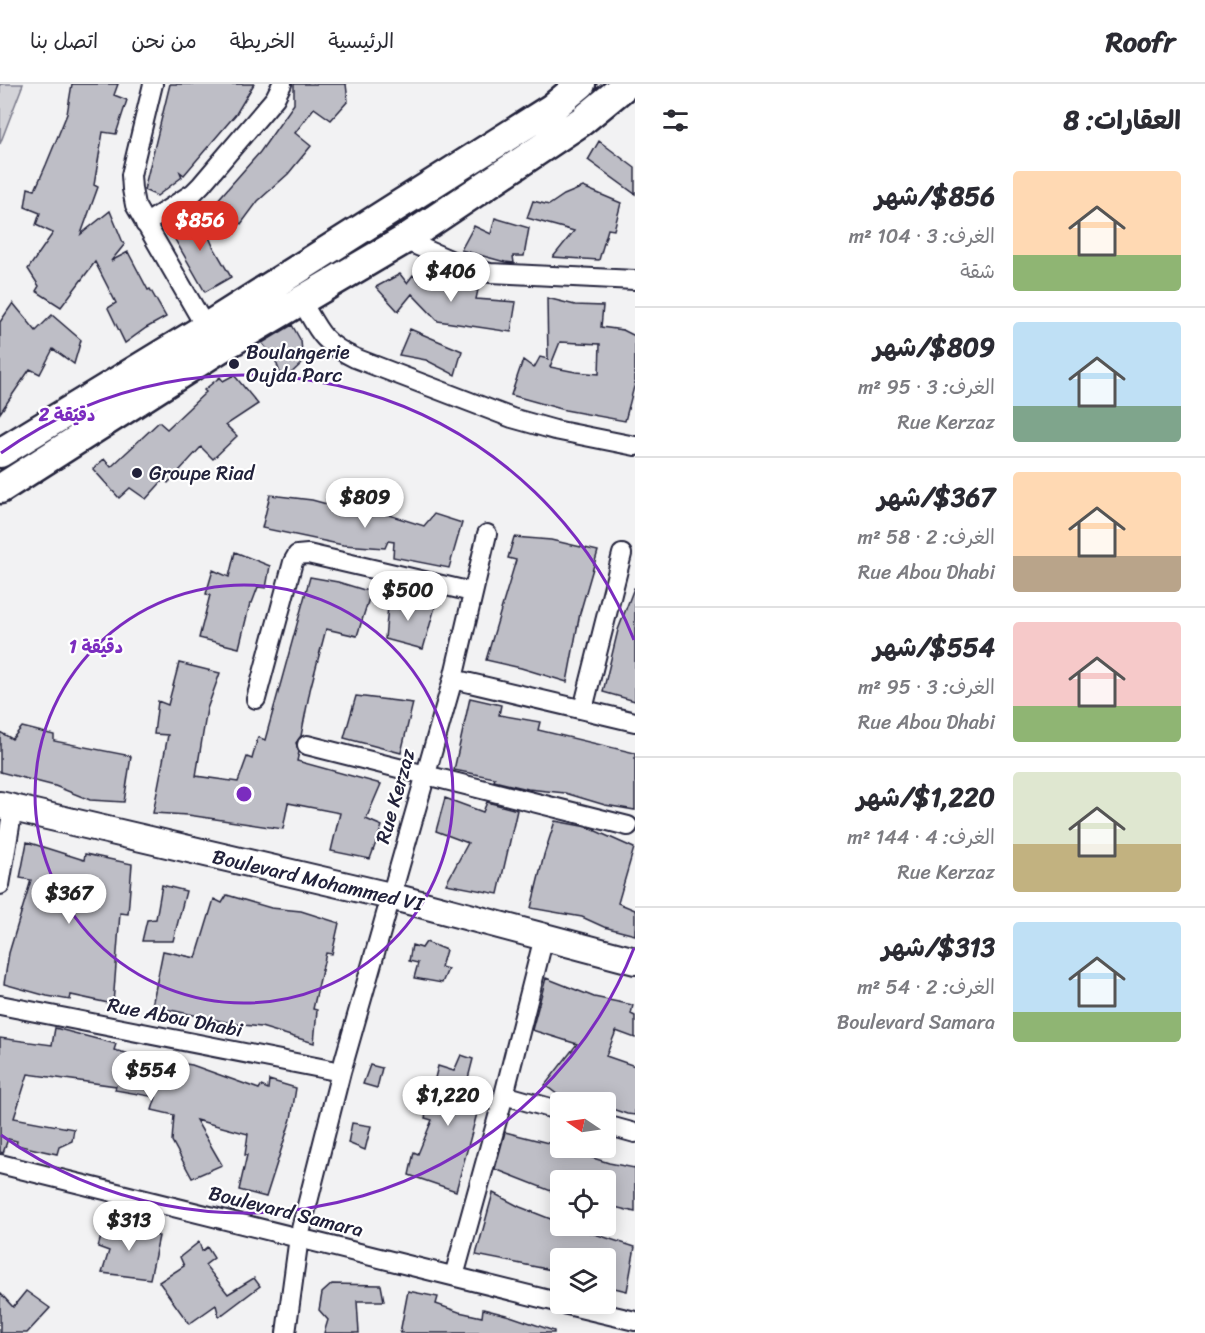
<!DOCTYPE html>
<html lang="ar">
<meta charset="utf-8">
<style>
:root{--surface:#fff;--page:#f7f7f7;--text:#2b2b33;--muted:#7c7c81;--line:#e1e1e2;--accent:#d93025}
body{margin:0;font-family:Sriracha,"Playpen Sans Arabic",sans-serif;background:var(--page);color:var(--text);direction:rtl;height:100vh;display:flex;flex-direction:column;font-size:22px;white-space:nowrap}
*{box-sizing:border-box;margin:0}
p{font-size:20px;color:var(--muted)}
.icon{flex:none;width:33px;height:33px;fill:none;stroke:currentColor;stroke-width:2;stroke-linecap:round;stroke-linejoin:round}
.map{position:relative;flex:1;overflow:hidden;direction:ltr}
.details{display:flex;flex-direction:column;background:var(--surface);width:570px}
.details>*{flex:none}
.needle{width:39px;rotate:283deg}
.tools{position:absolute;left:550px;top:1008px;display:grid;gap:12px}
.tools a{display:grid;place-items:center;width:66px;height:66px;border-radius:6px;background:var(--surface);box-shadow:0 3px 15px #0003;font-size:30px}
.price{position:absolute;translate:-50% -51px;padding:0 14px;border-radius:21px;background:#fff;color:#222;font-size:20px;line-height:39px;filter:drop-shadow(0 2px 3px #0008)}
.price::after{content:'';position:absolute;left:50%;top:36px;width:18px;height:14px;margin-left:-9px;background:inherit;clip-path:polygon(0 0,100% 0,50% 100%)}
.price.current{background:var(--accent);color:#fff}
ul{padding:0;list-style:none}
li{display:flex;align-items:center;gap:18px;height:150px;padding:0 24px}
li+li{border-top:2px solid var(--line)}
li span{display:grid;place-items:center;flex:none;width:168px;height:120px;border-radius:6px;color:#555}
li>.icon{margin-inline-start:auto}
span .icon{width:72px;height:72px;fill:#fffc;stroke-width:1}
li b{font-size:26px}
h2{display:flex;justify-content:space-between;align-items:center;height:72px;padding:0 24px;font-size:26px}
header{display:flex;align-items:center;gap:36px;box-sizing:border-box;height:84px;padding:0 30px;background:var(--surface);border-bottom:2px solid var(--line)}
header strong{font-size:28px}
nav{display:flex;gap:33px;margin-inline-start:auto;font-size:21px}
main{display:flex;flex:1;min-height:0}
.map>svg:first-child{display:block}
.green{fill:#d3d3d8;stroke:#7a7a8a;stroke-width:1.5}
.building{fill:#bebec6;stroke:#22223b;stroke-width:1.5;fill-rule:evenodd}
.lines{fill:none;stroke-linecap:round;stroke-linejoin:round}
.street-casing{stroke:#22223b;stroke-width:22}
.secondary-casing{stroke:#22223b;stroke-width:30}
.primary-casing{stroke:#22223b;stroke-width:33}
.street{stroke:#fff;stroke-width:18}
.secondary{stroke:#fff;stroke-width:26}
.primary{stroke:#fff;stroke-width:28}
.ring{fill:none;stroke:#7b2cbf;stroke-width:3}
.poi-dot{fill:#22223b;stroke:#fff;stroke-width:2}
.labels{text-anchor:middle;stroke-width:4.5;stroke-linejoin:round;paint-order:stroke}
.poi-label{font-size:20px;fill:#22223b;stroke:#fff;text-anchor:start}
.street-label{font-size:20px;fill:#22223b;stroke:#fff}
.centre{fill:#7b2cbf;stroke:#fff;stroke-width:3}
.ring-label{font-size:18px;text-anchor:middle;font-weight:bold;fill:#7b2cbf;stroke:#fff;stroke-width:4.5;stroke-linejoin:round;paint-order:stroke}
</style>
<header>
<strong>Roofr</strong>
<nav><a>الرئيسية</a><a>الخريطة</a><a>من نحن</a><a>اتصل بنا</a></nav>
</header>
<main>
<section class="details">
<h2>العقارات: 8<svg class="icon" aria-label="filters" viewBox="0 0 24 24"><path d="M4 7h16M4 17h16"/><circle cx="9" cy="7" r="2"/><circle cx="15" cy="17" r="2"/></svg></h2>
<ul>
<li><span style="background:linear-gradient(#ffd9b3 70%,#8fb573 0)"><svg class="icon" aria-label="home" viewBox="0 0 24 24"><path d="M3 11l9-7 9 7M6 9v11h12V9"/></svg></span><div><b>$856/شهر</b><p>الغرف: 3 · 104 m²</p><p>شقة</p></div></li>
<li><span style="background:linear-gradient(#bfe0f5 70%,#7fa58c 0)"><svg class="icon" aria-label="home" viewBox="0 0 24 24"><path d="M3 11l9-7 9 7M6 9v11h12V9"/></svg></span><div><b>$809/شهر</b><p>الغرف: 3 · 95 m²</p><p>Rue Kerzaz</p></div></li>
<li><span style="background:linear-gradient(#ffd9b3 70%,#b9a48a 0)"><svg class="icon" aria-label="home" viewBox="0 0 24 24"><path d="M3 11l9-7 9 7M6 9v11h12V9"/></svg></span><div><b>$367/شهر</b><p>الغرف: 2 · 58 m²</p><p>Rue Abou Dhabi</p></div></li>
<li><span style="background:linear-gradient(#f6c9c9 70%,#8fb573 0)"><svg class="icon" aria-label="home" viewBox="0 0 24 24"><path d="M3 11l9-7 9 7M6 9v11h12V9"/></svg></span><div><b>$554/شهر</b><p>الغرف: 3 · 95 m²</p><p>Rue Abou Dhabi</p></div></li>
<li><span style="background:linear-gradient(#dfe7d0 60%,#c2b280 0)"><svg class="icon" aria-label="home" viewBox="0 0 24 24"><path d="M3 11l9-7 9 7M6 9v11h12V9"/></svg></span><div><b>$1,220/شهر</b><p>الغرف: 4 · 144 m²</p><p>Rue Kerzaz</p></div></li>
<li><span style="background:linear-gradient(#bfe0f5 75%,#8fb573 0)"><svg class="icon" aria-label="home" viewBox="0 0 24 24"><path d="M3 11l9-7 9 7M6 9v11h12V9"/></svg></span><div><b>$313/شهر</b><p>الغرف: 2 · 54 m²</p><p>Boulevard Samara</p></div></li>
</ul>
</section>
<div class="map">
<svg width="635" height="1249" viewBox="0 0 635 1249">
<rect width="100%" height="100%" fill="#f2f2f3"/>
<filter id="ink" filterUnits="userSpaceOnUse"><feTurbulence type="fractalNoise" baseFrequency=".0167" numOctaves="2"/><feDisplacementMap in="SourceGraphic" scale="12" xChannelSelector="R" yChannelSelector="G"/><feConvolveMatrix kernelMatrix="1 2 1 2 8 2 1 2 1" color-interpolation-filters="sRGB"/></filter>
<g filter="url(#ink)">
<!-- green -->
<path class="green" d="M0,0h23l-23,60z"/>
<!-- building -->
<path class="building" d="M72,0h46l-4,11 13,5 -11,34 -13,-2 -9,53 4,2 -17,47 29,-23 14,34 -13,16 17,-9 20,38 2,-1 16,28 -20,11 -21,15 -17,-35 8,-5 -21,-41 -34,45 -25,-16 3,-5 -11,-17 25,-36 -17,-8 4,-12 -15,-6 3,-19 7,2 11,-25 21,-51z
M170,0h84l-18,30 -52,61 -4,-3 2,5 -25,19 -13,-6z
M294,0h52l2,17 -17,19 -17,-12 -19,25 16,13 -23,28 -30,27 -17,23 -25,-22 44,-50 34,-48z
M599,57l36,27v26l-47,-34z
M583,103l38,16 -7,27 -6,-1 -9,31 -46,-3 21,-26 -47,-13 6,-17 16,4 15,-10z
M198,129l15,33 18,31 -26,15 -36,-63z
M495,134l34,10 -5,28h-11l1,7 -9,-1 -44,-12 13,-24 17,8z
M427,187l16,14 35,5 -2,9 40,3 -5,30 -73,-11 -26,-27 -14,17 -22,-24 24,-13 7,9 6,-8 8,8z
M547,214l28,7 28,1 -2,21 22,3 12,6v47l-10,38 -60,-11 -54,-15 12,-35 11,8 6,-11 8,2zM560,258l40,2 -1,30 -23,-2 -26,-5z
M13,219l23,28 16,-16 29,25 -7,24 -21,-15 -13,25 -10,-5 -30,44v-91z
M292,241l9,16 2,21 -20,19 -8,-22 -13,-16z
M410,245l52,22 -7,24 -29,-15 -27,-5z
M234,291l24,29 -32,21 11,11 -24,23 -12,-12 -33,36 -4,-4 -18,20 -16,-11 -11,10 -26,-29 11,-10 7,8 48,-45 8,7 39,-37 -2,-2 16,-13 3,4z
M270,411l42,5 37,10 40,5 35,11 10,-12 28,9 -13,45 -56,-11 1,-15 -6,-1 -3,7 -42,-3 -81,-17z
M514,453l37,3 47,11 -18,62 -13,69 -46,-14 -35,-8 30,-100 -8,-2z
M235,468l35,14 -4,22 -8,-1 -6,16h-2l-11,45 -40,-10 11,-43 -4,-1 7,-24 16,7z
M310,493l28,5 33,10 -14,44 -31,-7 -16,61 -9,46 -5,7 3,9 -2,9 84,23 -15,35 16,7 -12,33 -39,-8 9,-38 -52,-10 -5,26 -95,-14 -35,-2 15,-78 -14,-1 4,-33 10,4 11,-42 41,10 -13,36 -11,67 42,6 9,-25 5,2 6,-22 7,3z
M634,504h1v113l-32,-9 15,-62z
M389,511l46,12 -12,42 -38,-10z
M356,612l57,7 -12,50 -57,-15z
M470,614l31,7 -2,10 41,7 -2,8 97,23v57l-30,-5 -40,-12 -37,-4 -34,-8 1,-3 -41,-8z
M22,643l32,8v6l77,15 -7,46 -34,-2 -35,-14 -55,-14v-40l12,7z
M445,714l38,14 4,-10 30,8 -19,84 -52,-10 22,-41 -32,-12z
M555,737l32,6 47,21 -16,55 17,7v25l-31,-8 -22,-10 -51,-9 13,-53z
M27,758l57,18 1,-6 47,10 -4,50 -8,-1 -7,91 -42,-9 -1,5 -23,-4 -43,-12 5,-31 22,-73 -11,-2z
M162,801l24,6 -13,50h-31l5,-21 9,-1z
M227,811l44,13 30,3 38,12 -7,31 -6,-1 -13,56 4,1 -3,33 -53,-16 -26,-3 -83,-18 11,-55 33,7 18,-59 8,4z
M426,858l20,8 -5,17 7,2 -6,14 -28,-5 4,-15 -9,-2 3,-16 10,3z
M546,894l48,19 39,8 -2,9 4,2v22l-19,-7 -10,25 29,10v49l-8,-1 -21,-7v-5h-11l-23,-8 -6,7 -21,-16 32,-41 -45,-14z
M55,944l61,16 -2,6 53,14v-3l25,4 67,24 2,-3 7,3 1,-9 27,8 -5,31 -25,78 -27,-7 8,-35h-2l3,-21 -52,-14 26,45 -30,13 -20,-37 2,-26 -22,-5 4,-13 -41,-7 1,-4 -88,-12 -14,44 60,11 -2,12 -13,6 -2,7 -41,-9 1,-4 -9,-2 -5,14 -3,-1v-114l52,7z
M461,971l12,4 -8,31 17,5 -26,96 -47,-16 5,-23 4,2 14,-34 -7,-2 13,-52 16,5z
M370,981l12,3 -5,20 -14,-4z
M352,1039l19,3 -6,24 -17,-7z
M505,1048l67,17 -1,2 38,12 26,5v44l-29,-7v-25h-45v15l-66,-26z
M493,1109l27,14 41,16v3h9l65,21 -8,44 -21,-5v-28h-52l-2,12 -76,-15z
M104,1142l55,10 -9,43 -48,-6 7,-22 -11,-4z
M199,1158l3,9 5,-4 7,11 -9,7 23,29 26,-16 6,8 -41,31 -3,-12 -27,19 -30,-42 25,-16 -4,-9z
M332,1200l49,1 3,16h-27l2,32h-35l4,-13 -9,-10 3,-17z
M26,1207l24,17 -23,25h-27v-40l13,14z
M408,1207l30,6 -2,7 23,8 23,5 1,-8 27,7 44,15v2h-154z"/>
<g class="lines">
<defs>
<path id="street" d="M153,0l-22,91 1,14 3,16 75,130
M145,140l48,-31 8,-8 74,-87 7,-14
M404,156l53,23 33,10 145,7
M301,216c18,31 20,42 54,58l157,60 43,12 80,16
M453,595l182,43
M256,615l37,-137 4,-7 11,-1 164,38
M583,625l39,-155
M307,661l321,81
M0,801l13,-77
M0,921l341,67
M504,1011l57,16
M606,1041l29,8
M0,1080l561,139
M454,1192l50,-181 40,-158
M563,1220l72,17
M286,1249l13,-96 42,-165 112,-393 34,-145"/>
<path id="secondary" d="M0,721l390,91 245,65"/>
<path id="primary" d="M0,369l205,-125 347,-220 29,-24
M0,405l219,-140 185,-109 178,-119 45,-37"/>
</defs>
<!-- street casing -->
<use href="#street" class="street-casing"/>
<!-- secondary casing -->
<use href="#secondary" class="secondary-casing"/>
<!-- primary casing -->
<use href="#primary" class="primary-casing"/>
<!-- street -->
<use href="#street" class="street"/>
<!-- secondary -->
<use href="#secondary" class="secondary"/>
<!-- primary -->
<use href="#primary" class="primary"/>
</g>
</g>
<!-- distance rings -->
<g class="ring">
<circle cx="244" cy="710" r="209"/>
<path d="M634 864A419 419 0 0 1 1 1051M1 369A419 419 0 0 1 634 556"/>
</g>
<!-- markers -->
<g class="poi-dot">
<circle cx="234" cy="280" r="6"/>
<circle cx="137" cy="389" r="6"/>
</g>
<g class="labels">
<!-- poi labels -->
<g class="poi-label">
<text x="246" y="275">Boulangerie<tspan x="246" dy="23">Oujda Parc</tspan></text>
<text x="149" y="396">Groupe Riad</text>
</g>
<!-- street labels -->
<g class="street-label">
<text transform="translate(395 712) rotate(-74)" y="7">Rue Kerzaz</text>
<text transform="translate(318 796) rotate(13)" y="7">Boulevard Mohammed VI</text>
<text transform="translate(175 933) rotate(11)" y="7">Rue Abou Dhabi</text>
<text transform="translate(286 1127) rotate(14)" y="7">Boulevard Samara</text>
</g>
</g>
<circle cx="244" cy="710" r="9" class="centre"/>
<g class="ring-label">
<text x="67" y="337">2 دقيقة</text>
<text x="96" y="569">1 دقيقة</text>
</g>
</svg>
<div class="tools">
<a><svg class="needle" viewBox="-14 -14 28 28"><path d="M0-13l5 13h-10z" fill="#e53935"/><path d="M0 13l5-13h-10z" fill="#7c7c81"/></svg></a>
<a><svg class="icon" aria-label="locate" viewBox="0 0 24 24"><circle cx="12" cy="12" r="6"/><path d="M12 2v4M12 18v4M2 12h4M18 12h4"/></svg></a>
<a><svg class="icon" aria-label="layers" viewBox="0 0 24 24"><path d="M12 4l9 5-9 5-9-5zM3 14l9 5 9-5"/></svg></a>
</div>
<b class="price current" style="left:200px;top:168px">$856</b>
<b class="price" style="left:451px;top:219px">$406</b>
<b class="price" style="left:365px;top:445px">$809</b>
<b class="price" style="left:408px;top:538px">$500</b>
<b class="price" style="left:69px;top:841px">$367</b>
<b class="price" style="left:151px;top:1018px">$554</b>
<b class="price" style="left:448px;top:1043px">$1,220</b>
<b class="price" style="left:129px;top:1168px">$313</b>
</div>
</main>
